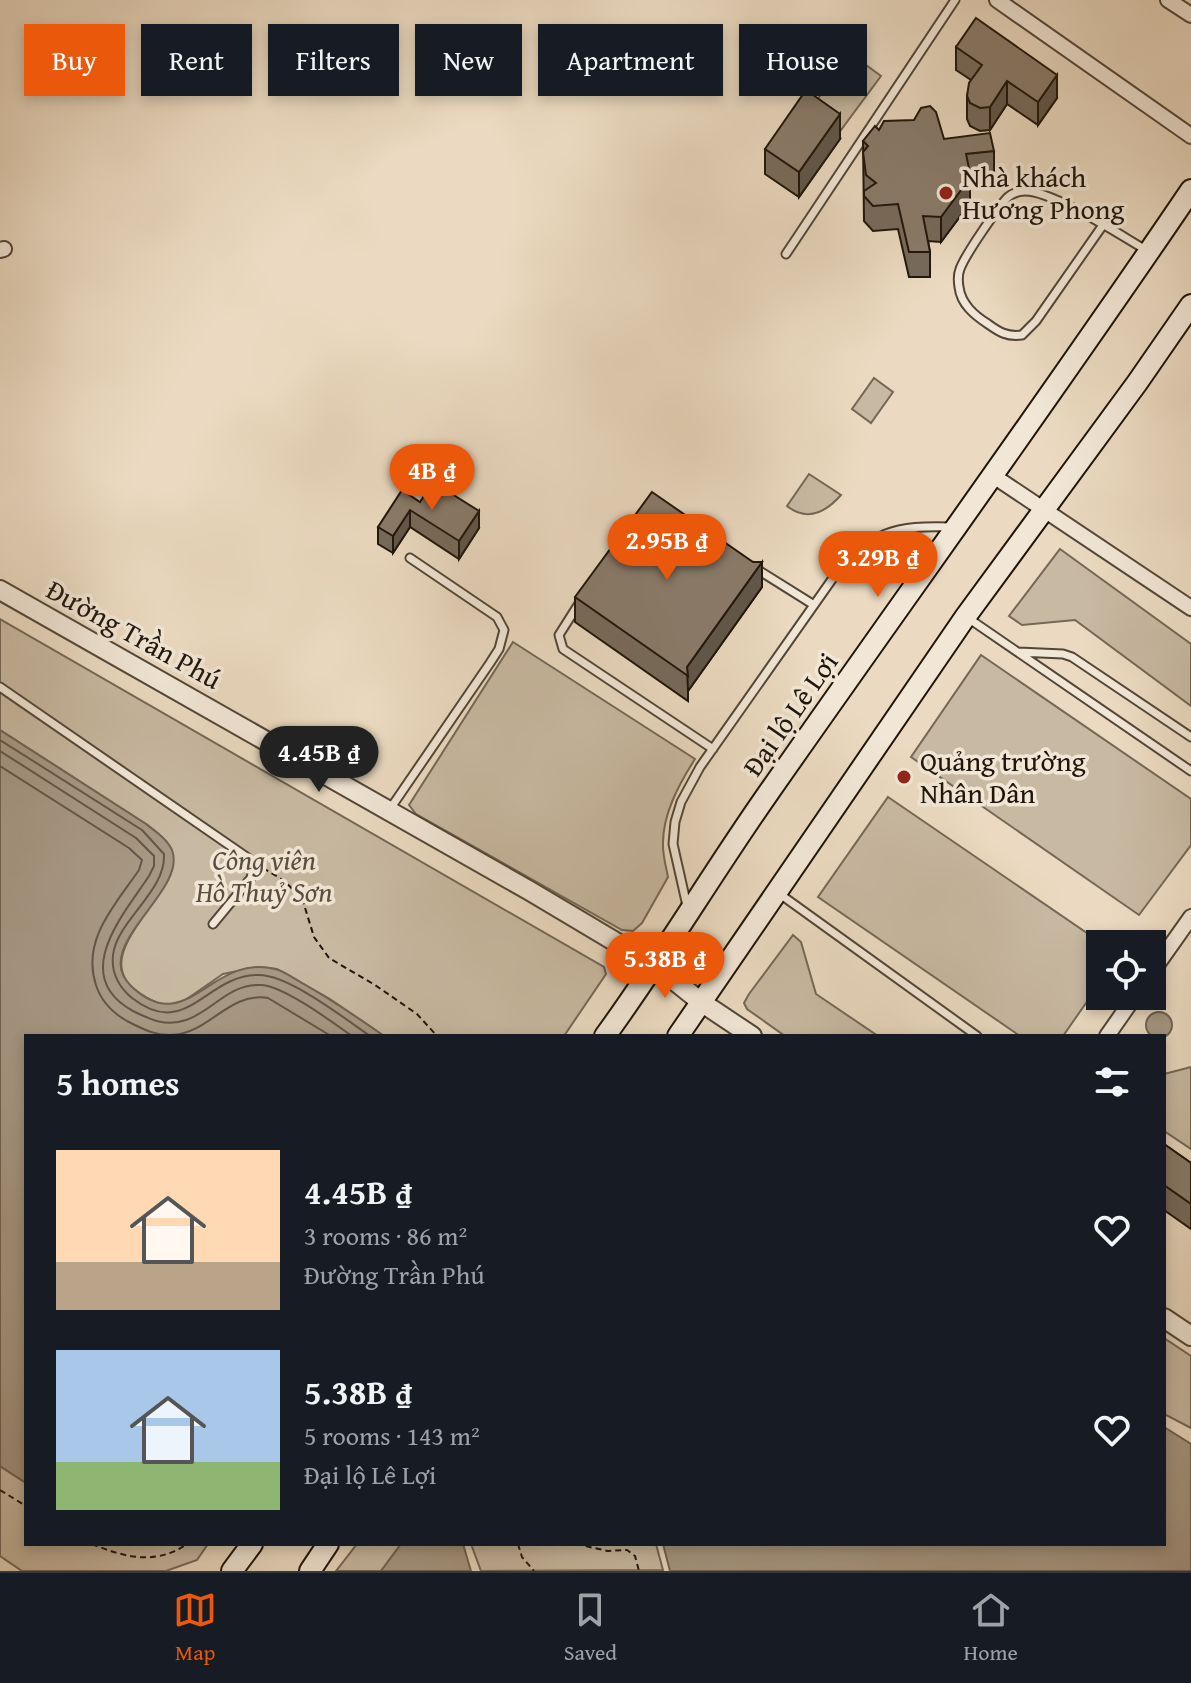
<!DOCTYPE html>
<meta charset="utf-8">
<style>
:root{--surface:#171b24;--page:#20242c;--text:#f1f3f6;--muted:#9ea1a6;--line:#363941;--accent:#ea580c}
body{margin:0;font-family:"Gentium Book Plus",serif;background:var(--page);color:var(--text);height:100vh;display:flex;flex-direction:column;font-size:30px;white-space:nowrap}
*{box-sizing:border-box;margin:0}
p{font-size:26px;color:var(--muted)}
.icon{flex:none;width:44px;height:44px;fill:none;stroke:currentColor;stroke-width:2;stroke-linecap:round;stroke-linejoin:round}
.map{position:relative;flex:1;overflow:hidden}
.panel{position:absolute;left:24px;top:1034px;width:1142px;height:512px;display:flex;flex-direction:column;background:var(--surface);border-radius:0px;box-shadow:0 4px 12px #0003}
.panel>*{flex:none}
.top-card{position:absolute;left:24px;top:24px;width:1144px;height:72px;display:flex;gap:16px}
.controls{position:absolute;left:1086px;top:930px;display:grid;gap:16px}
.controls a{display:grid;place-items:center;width:80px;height:80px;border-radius:0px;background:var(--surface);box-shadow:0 4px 12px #0003;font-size:40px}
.price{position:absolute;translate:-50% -68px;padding:0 18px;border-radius:28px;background:var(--accent);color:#fff;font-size:26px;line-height:52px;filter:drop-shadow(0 2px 4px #0008)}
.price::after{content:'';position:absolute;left:50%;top:48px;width:24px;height:18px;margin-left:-12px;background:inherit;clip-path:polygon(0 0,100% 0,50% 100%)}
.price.current{background:#222;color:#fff}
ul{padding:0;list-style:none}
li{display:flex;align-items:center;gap:24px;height:200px;padding:0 32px}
li span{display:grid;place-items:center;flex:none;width:224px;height:160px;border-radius:0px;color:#555}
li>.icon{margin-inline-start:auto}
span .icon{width:96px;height:96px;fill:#fffc;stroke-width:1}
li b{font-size:34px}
h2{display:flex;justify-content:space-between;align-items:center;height:96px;padding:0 32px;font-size:34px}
.chip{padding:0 28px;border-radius:0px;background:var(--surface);box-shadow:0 4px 12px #0003;font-size:28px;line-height:72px}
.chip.current{background:var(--accent);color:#fff}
.dock{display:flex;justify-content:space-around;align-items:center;height:112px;border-top:2px solid var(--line);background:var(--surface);font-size:22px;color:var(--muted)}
.dock a{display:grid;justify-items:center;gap:4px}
.dock .current{color:var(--accent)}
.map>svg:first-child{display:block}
.green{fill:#c8b9a2;stroke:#746756;stroke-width:2}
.water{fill:#a69783;stroke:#706353;stroke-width:2}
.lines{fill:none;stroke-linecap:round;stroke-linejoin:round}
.shore{stroke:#625647;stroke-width:2}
.service-casing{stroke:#524638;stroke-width:11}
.minor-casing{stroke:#524638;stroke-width:18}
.tertiary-casing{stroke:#524638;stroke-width:22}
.secondary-casing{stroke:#1f150b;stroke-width:24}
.path{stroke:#1f150b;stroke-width:2;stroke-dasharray:6 4;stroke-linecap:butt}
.service{stroke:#f2e7d7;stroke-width:7}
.minor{stroke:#f2e7d7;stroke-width:14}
.tertiary{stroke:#f2e7d7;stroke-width:18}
.secondary{stroke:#f2e7d7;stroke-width:20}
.wall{fill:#766a5b;stroke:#1f150b;stroke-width:2}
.shaded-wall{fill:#60564a;stroke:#1f150b;stroke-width:2}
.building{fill:#897b6a;stroke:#1f150b;stroke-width:2}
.poi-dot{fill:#8f2418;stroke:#f2e7d7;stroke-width:3}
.labels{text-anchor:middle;stroke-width:7;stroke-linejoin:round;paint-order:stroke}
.poi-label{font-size:28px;fill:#1f150b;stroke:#f2e7d7;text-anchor:start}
.street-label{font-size:28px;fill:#1f150b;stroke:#f2e7d7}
.park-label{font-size:28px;font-style:italic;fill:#5a4e40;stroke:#f2e7d7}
</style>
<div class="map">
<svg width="1191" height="1571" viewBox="0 0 1191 1571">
<rect width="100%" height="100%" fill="#ebdac1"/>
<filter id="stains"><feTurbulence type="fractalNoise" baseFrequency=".0025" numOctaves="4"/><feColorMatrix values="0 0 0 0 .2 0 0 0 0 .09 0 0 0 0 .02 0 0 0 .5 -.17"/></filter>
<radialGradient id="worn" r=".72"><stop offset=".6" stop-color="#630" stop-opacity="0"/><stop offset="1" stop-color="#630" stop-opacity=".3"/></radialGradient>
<!-- green -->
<path class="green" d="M851,54l30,22 -43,58 -30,-22z
M874,378l19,14 -22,31 -19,-14z
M809,474l32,21c-15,17 -34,27 -54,11z
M1060,549l131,95v62l-116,-86 -53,5 -13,-9z
M0,619l604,348 2,7 -42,62h-180l-54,-37 -53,-30 -20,-2 -34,7 -42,29c-16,4 -26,0 -40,-9 -59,-36 33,-94 32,-138 -1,-13 -17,-24 -27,-32l-146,-94z
M513,642l182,117c-16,25 -33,56 -32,87 0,10 3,21 5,31l-26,46 -9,8 -11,-1 -206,-116 -7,-9z
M981,655l210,144v46l-52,70 -228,-158z
M888,797l215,147h-3v39l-37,53h-43l-202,-139z
M793,935l8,7 15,52 62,42h-93l-38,-27 -3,-6 5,-9z
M1191,1067v82l-27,-18v-57z
M1164,1338l27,18v72l-27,-14z
M0,1466l26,17v61h182l-11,16 -31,11h-144l-22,-15z
M357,1544h44l-20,27h-45z
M471,1544h185l7,26 -182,1z"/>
<!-- water -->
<path class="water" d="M0,730l146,94c9,7 21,15 26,26 16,42 -83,96 -41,136 56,54 79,-33 144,-17 9,2 18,9 27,14 28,16 55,34 82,53h-358v447l-26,-17z
M1146 1025a13 13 0 1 1 26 0a13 13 0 1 1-26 0Z
M1164,1427l27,17v127h-521l-7,-27h501z
M401,1544h62l8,27h-90z"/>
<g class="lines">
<!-- shore -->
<path class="shore" d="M0,740l142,90 22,24c2,38 -47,66 -51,101 -2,18 6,32 19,43 55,43 74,-24 127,-23 30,0 85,43 111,61
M0,751l136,87 18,18v10l-5,10c-26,39 -80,100 -16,135 18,9 33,16 53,9 27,-9 43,-37 76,-35 23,2 70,37 90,51
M0,766l129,82 13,12 -3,10c-24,35 -58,70 -43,115 5,16 17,28 31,36 17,9 33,17 53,13 33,-7 52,-42 88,-36l63,38"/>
<defs>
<path id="service" d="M1103,225l-67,96 -14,14c-15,2 -23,-3 -34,-11 -14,-9 -27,-20 -29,-37 -1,-6 -1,-13 1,-18 5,-14 38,-62 48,-72 5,-4 11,-6 17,-6 28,0 95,44 121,59
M786,254l169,-254
M755,568l59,37
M578,605l-19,30 4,14 150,100
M968,618l223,153
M1018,652l45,2 9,3 119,80
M0,687l248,171 5,11 -2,9 -38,46
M390,809l100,-146 9,-14 5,-19 -7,-13 -87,-59
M777,892l200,144
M687,906l-14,-62 2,-22 6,-20 19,-35 133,-189c38,-47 62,-53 120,-51"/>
<path id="minor" d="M997,0l194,136
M1168,0l23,15
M0,250l4,-1
M992,475l199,133
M1152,972l39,-55
M1107,1036l28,-40"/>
<path id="tertiary" d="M0,590l530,301 126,75 45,36 51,34
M1164,1318l27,18"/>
<path id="secondary" d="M605,1036c57,-78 106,-161 162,-241 141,-202 286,-401 424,-605
M678,1036l288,-420 171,-233 54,-78
M232,1571l20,-27
M310,1571l18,-27"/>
</defs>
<!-- service casing -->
<use href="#service" class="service-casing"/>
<!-- minor casing -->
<use href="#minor" class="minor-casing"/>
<!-- tertiary casing -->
<use href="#tertiary" class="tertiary-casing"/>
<!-- secondary casing -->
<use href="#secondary" class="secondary-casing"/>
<!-- path -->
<path class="path" d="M263,868l20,12 19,18 12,39 15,21 46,27 42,29 20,22
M0,1490l26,16
M92,1544c32,13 63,22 95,0
M518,1544l4,13 12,14
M576,1544l32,7 19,-1 8,6 4,15"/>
<!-- service -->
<use href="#service" class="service"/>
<!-- minor -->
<use href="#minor" class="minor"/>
<!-- tertiary -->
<use href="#tertiary" class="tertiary"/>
<!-- secondary -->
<use href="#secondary" class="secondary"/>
</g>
<!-- wall -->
<path class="wall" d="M956,47l101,51 -19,27 -31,-21 -17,26 -10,1 -10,-5 -3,-7v-23l4,-16 -15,-10z
M879,130l65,9 50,12v25l-24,3v19l-3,9 -26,35 -13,-1 2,11v25h-21l-11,-48 -25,2 -9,-10 -1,-80z
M840,139l-41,58 -34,-23v-25z
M420,502l59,26 -20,31 -49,-32 -17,26 -15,-9v-17z
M753,562l9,25 -74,104v10l-113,-79v-25z
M1164,1144l27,19v66l-27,-19z"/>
<!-- shaded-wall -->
<path class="shaded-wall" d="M1057,75v23l-19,27v-23z
M1007,81v23l-17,26v-23z
M840,114v25l-41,58v-25z
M970,173v25l-3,9 -26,35v-25z
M410,510v17l-17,26v-17z
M479,511v17l-20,31v-18z
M762,562v25l-74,104 -1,-24z"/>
<!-- building -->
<path class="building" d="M976,18l81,57 -19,27 -31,-21 -17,26 -10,1 -10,-5 -3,-7 2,-13 13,-18 -26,-18z
M806,90l34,24 -41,58 -34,-23z
M930,106l6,6 8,27 46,-6 4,18 -28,3 4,19 -3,9 -26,35 -18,-1 7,36h-21l-11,-48 -25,2 -9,-10v-5l12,-8 -10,-8 -3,-23 5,-6 -5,-5 12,-15 4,4 5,-9 30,-1 7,-12z
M433,482l46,29 -20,30 -49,-31 -17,26 -15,-9 24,-37 18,12z
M652,492l101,70h9l-75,105 1,9 -113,-79z
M1164,1144l27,19v41l-27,-19z"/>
<!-- markers -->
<g class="poi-dot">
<circle cx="946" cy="193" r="8"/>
<circle cx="904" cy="777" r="8"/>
</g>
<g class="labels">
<!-- poi labels -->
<g class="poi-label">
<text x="962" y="187">Nhà khách<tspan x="962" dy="32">Hương Phong</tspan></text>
<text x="920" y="771">Quảng trường<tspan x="920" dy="32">Nhân Dân</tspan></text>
</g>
<!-- street labels -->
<g class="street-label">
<text transform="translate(134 634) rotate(29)" y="10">Đường Trần Phú</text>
<text transform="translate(790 714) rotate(-55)" y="10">Đại lộ Lê Lợi</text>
</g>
<!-- park labels -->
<g class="park-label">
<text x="264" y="870">Công viên<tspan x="264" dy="32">Hồ Thuỷ Sơn</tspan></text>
</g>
</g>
<rect width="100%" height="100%" filter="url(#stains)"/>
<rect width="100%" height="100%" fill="url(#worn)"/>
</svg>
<div class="controls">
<a><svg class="icon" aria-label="locate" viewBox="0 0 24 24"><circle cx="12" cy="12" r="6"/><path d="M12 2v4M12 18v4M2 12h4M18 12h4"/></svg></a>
</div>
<b class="price" style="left:432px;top:512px">4B ₫</b>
<b class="price" style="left:667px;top:582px">2.95B ₫</b>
<b class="price" style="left:878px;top:599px">3.29B ₫</b>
<b class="price current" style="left:319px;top:794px">4.45B ₫</b>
<b class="price" style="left:665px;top:1000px">5.38B ₫</b>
<div class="top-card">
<a class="chip current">Buy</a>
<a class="chip">Rent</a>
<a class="chip">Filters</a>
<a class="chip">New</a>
<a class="chip">Apartment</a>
<a class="chip">House</a>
</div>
<section class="panel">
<h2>5 homes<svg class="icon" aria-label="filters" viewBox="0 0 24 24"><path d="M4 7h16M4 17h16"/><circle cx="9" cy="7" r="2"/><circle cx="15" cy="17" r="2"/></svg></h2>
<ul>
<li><span style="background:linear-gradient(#ffd9b3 70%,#b9a48a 0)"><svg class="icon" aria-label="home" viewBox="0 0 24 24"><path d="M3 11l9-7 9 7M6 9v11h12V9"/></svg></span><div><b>4.45B ₫</b><p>3 rooms · 86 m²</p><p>Đường Trần Phú</p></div><svg class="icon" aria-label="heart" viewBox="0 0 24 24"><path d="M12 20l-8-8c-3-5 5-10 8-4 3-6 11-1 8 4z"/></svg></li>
<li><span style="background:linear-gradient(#a9c7e8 70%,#8fb573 0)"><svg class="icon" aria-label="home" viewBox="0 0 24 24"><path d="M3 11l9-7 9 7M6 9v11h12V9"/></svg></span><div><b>5.38B ₫</b><p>5 rooms · 143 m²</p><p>Đại lộ Lê Lợi</p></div><svg class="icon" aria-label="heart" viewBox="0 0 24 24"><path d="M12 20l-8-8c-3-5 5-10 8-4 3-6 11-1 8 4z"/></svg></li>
</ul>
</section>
</div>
<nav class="dock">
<a class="current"><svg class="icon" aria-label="map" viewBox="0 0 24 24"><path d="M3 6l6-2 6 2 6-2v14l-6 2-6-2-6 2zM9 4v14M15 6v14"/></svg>Map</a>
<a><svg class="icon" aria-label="saved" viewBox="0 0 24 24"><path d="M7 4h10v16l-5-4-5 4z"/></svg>Saved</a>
<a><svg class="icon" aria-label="home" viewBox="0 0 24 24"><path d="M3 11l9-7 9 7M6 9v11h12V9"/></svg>Home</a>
</nav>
